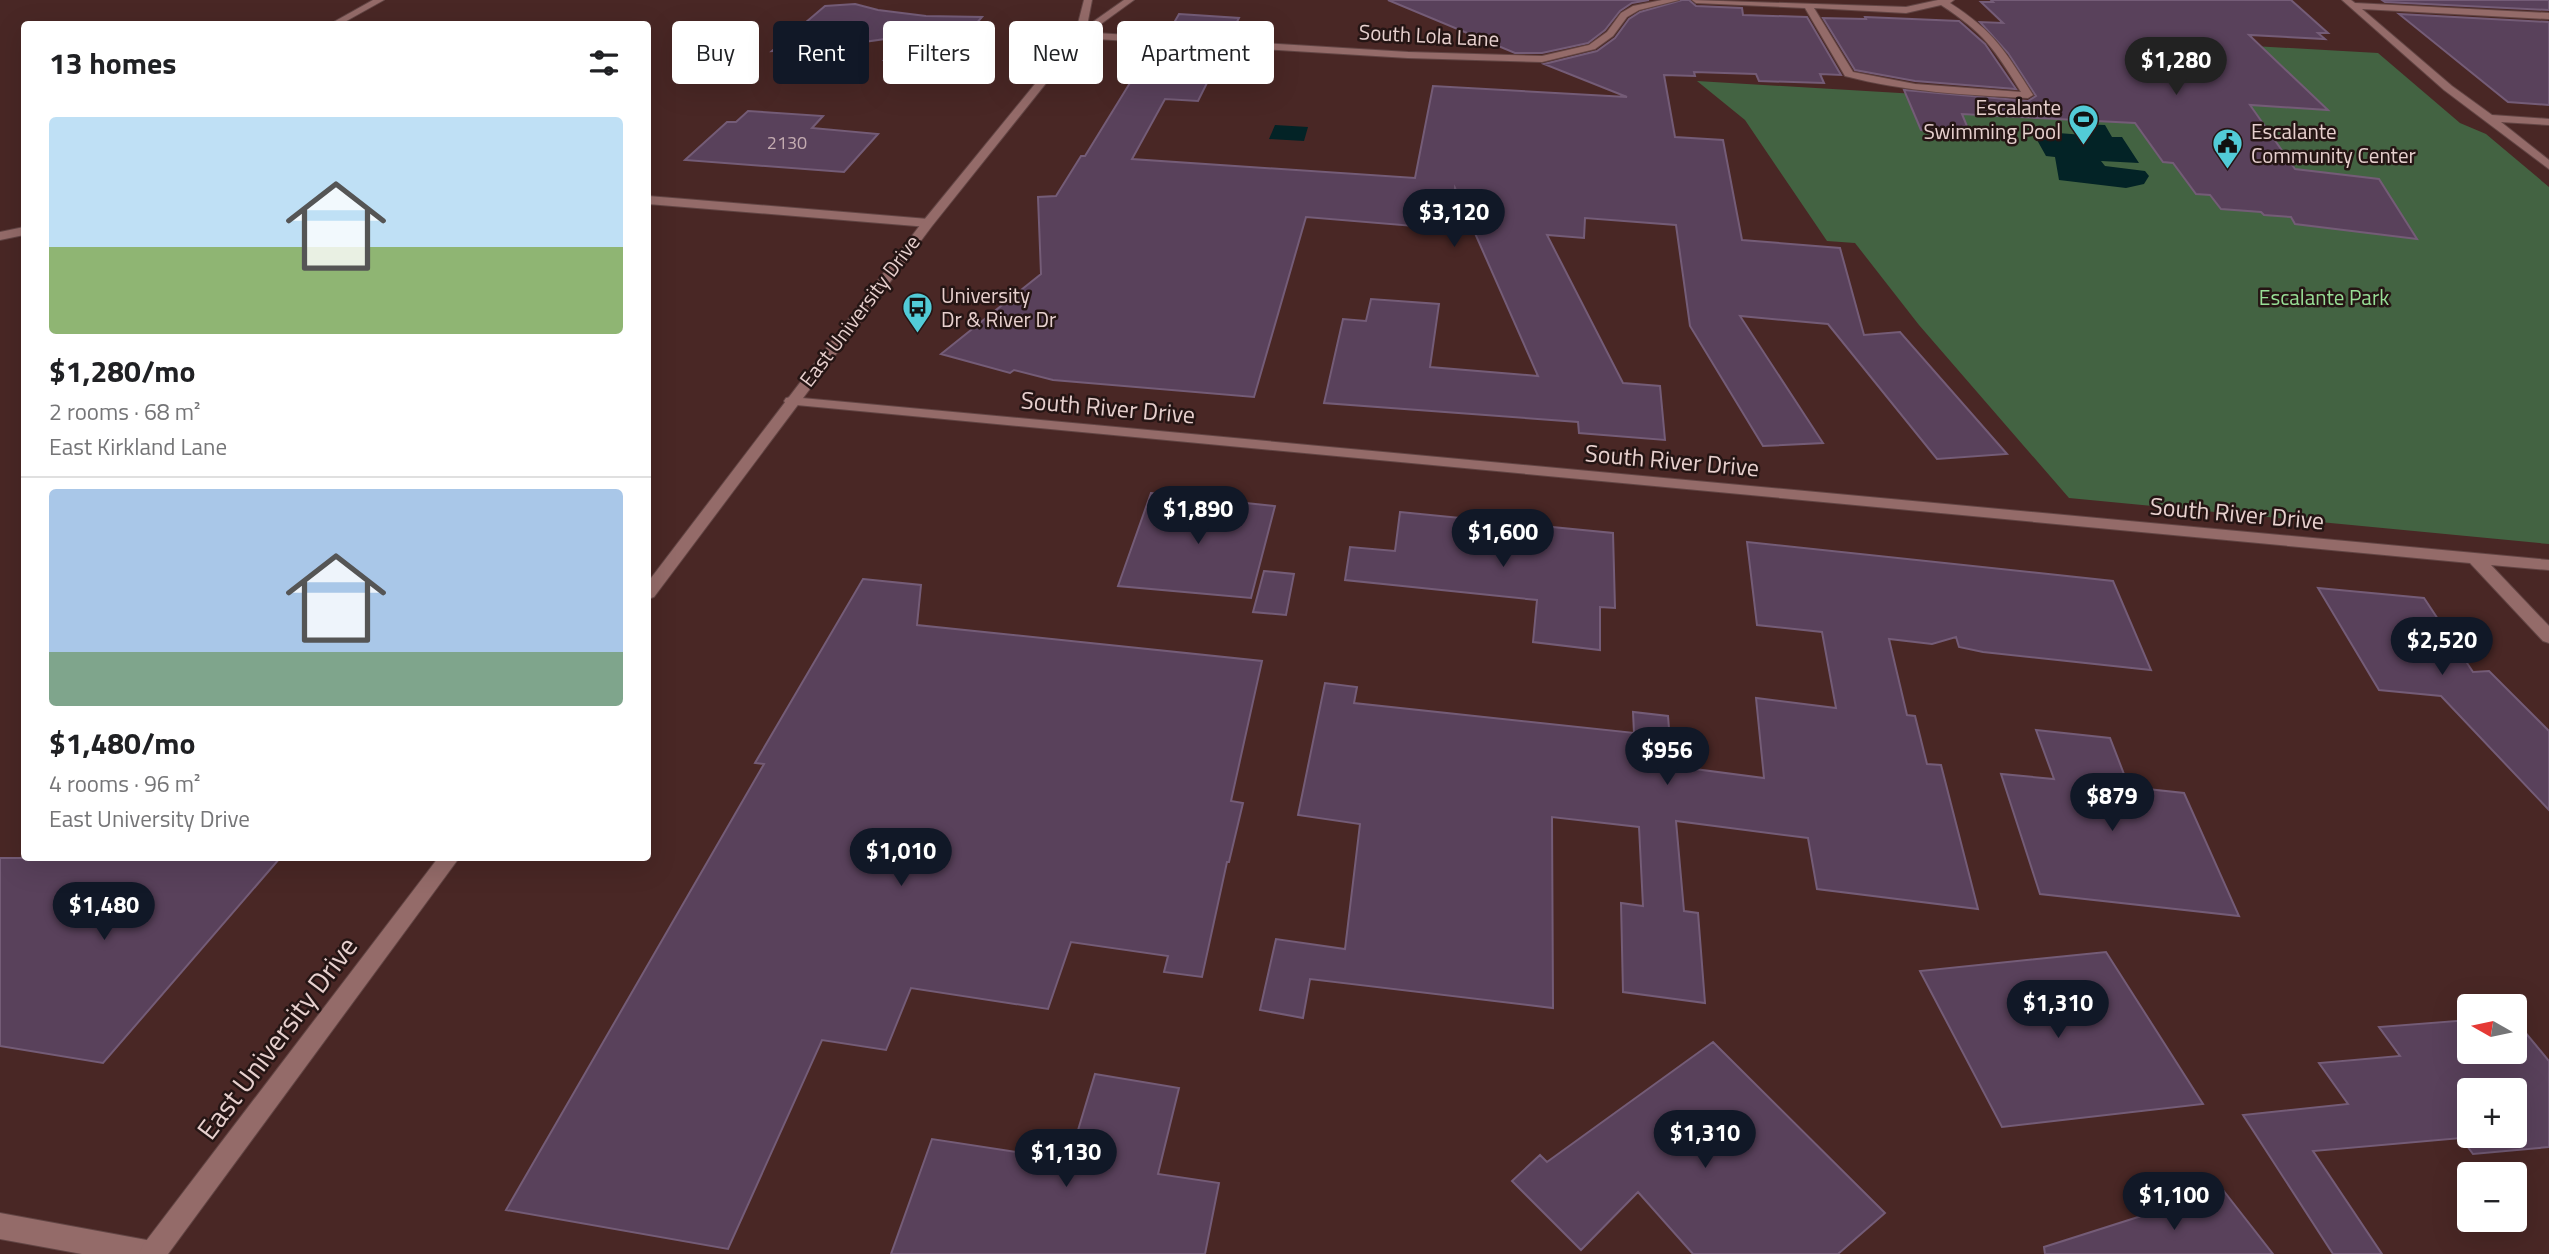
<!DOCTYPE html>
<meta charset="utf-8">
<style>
:root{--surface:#fff;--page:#f6f6f6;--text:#202124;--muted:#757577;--line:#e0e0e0;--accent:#111827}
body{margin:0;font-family:"Titillium Web",sans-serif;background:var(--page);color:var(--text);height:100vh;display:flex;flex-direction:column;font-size:26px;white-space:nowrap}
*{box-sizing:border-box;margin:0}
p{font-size:23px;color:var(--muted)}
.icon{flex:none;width:38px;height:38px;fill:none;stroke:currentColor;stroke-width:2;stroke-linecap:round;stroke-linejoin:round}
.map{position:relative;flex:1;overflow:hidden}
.details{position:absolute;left:21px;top:21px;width:630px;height:840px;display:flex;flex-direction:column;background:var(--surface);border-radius:7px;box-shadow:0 7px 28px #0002}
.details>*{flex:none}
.banner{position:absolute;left:672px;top:21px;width:665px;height:63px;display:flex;gap:14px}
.needle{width:46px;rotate:279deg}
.buttons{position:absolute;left:2457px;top:994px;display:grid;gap:14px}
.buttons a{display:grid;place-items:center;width:70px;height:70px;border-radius:7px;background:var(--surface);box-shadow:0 7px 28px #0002;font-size:35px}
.price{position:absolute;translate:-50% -60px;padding:0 16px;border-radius:24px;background:var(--accent);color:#fff;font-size:23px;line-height:46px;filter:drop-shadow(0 2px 4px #0008)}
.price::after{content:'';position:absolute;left:50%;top:42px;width:21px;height:16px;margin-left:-10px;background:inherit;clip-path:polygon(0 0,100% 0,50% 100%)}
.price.active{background:#222;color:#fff}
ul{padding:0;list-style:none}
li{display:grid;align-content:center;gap:14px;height:371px;padding:0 28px}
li+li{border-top:2px solid var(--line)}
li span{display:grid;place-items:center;height:217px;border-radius:7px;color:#555}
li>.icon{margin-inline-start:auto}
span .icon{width:126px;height:126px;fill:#fffc;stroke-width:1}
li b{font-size:30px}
h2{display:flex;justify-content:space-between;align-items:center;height:84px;padding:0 28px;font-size:30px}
.pill{padding:0 24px;border-radius:7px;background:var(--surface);box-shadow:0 7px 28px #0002;font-size:24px;line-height:63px}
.pill.active{background:var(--accent);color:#fff}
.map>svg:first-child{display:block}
.green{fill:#436342}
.water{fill:#032326}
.building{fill:#59415b;stroke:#745c77;stroke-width:2;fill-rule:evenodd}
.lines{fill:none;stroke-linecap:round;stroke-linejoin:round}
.street-casing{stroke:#624544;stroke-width:2}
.secondary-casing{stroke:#624544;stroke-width:2}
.street{fill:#946b69;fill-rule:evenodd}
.secondary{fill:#946b69;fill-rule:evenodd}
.labels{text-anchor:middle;stroke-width:5;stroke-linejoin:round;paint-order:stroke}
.far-number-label{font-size:18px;fill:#c4acb1}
.far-street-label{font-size:21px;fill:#e7d0ce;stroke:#251514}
.far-poi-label{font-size:21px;fill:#e7d0ce;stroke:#251514;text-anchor:start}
.far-park-label{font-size:21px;fill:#98df96;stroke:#251514}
.street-label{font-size:24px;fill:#e7d0ce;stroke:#251514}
.near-street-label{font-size:28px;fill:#e7d0ce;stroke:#251514}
</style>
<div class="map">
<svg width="2549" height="1254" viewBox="0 0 2549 1254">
<rect width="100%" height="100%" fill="#492725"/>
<!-- green -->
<path class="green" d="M2148,40l230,13 82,70 26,11 63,53v357l-480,-46 -150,-173 -64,-82 -28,-2 -82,-121 -48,-39 506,30z"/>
<!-- water -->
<path class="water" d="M2078,124l27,1 7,12h10l17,26 -38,-2 4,5 40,5 4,5 -5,8 -18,4 -67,-8 -4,-23 -9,-1 -14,-25 52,4z
M1275,125l33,2 -4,14 -35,-2z"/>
<!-- building -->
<path class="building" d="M1388,0h261l-17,3 -12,8 -15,19 -17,13 -46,10h-27z
M1682,0h7l7,6 46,2 1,7 64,2 34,58 -21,-1 4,9 -65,-2 -3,-7 -62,-2 1,4 -31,-1 11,62 48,3 19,100 98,8 24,87 36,-3 107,122 -70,5 -109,-135 -88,-8 83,127 -60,3 -73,-120 -14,-101 -91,-7 -1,20 -37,-3 76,148 37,3 5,54 -86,-7 -1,-11 -254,-19 19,-84 23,2 5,-22 68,5 -9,63 108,9 -83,-188 -5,41 -144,-12 -52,180 -201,-17 -39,-10 -4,3 -69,-19 100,-80 -3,-77 18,-1 25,-40h4l48,-78 9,1 19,-33 63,3 -26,52 -33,-2 -33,60 283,19 18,-92 194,11 -83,-33 53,-13 18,-13 14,-19 11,-7z
M1991,0h300l37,33h-10l7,6 -76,-4 79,75 -78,-5 45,64 84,10 38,60 -122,-15 -4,-7 -27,-2 -3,-3 -40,-3 -11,-14 -14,-1 -23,-31 -10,-1 -28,-39 -173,-9 9,22 -50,-6 -17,-40 124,11 8,-5 -28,-43 -28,-31 23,1 -22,-21h12z
M2382,0h167v10l-164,-8z
M855,4l23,6 48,6 56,1 -40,46 -58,-3 23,-24 -86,12 -49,3 53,-45z
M1179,14l60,4 -10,20 -62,-3z
M2399,14l150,8v83l-41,-3z
M1865,17l94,4 26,23 31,45 -101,-8 -60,-11 -32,-52 43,1z
M748,111l75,5 -11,12 66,6 -34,38 -159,-12 42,-38h9z
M1151,493l124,13 -24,92 -133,-12z
M1400,512l213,21 2,75 -15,-1v43l-67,-8 4,-42 -192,-20 5,-33 45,4z
M1747,542l366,39 38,89 -168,-18 -24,-5 -3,-10 -24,7 -43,-5 18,76 8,1 12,48 14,1 37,144 -161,-20 -9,-51 -132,-17 8,90 14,2 7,90 -82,-11 -2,-89 22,3 -4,-79 -87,-10 1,191 -243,-29 -7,39 -43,-8 16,-71 69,10 15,-125 -62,-9 27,-132 32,4 -3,16 280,30 -1,-21 35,4 4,50 92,12 -8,-80 80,10 -14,-76 -65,-7z
M1264,571l30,3 -8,41 -33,-3z
M863,579l58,6 -4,40 345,36 -31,140 12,2 -14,59h-2l-25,115 -38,-5 4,-16 -97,-14 -23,67 -137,-21 -25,62 -64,-10 -94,209 -222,-39 258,-446 -9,-1z
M2318,588l106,10 49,74 16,-1 60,60v79l-108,-114 -62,-6z
M2036,730l74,8 19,49 55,6 55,123 -199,-22 -39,-120 53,5z
M0,858h280l-177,205 -103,-17z
M2106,952l97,152 -201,23 -82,-156z
M2469,1020v32h46v-32l34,41v86l-76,7 -12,-16 -148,13 69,103h-49l-90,-139 105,-11 -29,-41 81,-7 -21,-29zM2469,1090h46v46h-46z
M1713,1042l172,171 -47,41h-145l-55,-62 -57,58 -69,-69 28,-26 7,7z
M1095,1074l84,14 -21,86 61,9 -14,71h-314l41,-115 137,21z
M2223,1190l50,64h-228l-1,-7z"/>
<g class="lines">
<defs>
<path id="street" d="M373,0h11l-43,24h-11z
M1662,0h17l-40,10 -12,7 -14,19 -18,13 -53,13 -134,-4 -328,-20 -5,-3 5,-3 328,20 134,4 47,-11 18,-13 14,-19 12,-7z
M1692,0l214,7 32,-7h16l-4,3c45,29 55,48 83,92l-5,3c-62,-3 -122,-6 -183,-22l-40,-68 -109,-5zM1941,5c43,28 53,43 80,87l-106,-8 -62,-12 -39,-64 92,5z
M2342,0h9l4,3 194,10v6l-187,-10 90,77 40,29 57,4v6l-48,-3 48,38v9l-105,-79z
M648,196l280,23 6,4 -6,4 -280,-23z
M24,227v8l-24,5v-8z
M791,397l1758,163v10l-58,-5 58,61v17l-6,-2 -73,-78 -1684,-159 -2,-3 2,-3z
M0,1213l152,28 9,4 4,9h-83l-82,-15z"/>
<path id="secondary" d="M1084,0h8l-5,26 37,-26h10l-51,37 -151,189 -278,371 -6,2v-17l276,-362 151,-185z
M438,858h21l-291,396h-29l4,-9z"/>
</defs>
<!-- street casing -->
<use href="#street" class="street-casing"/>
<!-- secondary casing -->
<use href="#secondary" class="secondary-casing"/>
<!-- street -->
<use href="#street" class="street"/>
<!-- secondary -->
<use href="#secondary" class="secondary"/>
</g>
<!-- icons -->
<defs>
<symbol id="stadium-pin" viewBox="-11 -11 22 30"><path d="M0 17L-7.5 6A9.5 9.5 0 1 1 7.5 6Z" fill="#52cbd7" stroke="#251514"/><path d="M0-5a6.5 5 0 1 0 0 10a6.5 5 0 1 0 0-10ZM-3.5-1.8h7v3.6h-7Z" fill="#111"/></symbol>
<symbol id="civic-pin" viewBox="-11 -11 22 30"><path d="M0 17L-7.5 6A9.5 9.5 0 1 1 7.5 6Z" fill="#52cbd7" stroke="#251514"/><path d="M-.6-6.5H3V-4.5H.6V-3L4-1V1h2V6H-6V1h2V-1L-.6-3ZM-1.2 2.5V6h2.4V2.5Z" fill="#111"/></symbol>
<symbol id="bus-pin" viewBox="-11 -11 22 30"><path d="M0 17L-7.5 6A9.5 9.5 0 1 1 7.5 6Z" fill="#52cbd7" stroke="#251514"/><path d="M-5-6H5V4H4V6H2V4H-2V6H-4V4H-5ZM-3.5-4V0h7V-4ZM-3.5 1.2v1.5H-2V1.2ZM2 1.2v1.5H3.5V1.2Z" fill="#111"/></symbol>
</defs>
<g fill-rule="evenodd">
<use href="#stadium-pin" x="2066" y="102" width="35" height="47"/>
<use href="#civic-pin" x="2210" y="126" width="35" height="47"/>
<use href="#bus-pin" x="900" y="290" width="35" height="47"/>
</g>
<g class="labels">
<!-- far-number labels -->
<g class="far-number-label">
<text x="787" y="149">2130</text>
</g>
<!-- far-street labels -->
<g class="far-street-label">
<text transform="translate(1429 36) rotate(3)" y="7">South Lola Lane</text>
<text transform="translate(860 311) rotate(-53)" y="7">East University Drive</text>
</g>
<!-- far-poi labels -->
<g class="far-poi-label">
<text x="2061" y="115" text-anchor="end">Escalante<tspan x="2061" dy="24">Swimming Pool</tspan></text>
<text x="2251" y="139">Escalante<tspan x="2251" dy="24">Community Center</tspan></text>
<text x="941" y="303">University<tspan x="941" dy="24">Dr &amp; River Dr</tspan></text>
</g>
<!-- far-park labels -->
<g class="far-park-label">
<text x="2324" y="305">Escalante Park</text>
</g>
<!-- street labels -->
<g class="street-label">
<text transform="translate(1108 408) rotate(5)" y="8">South River Drive</text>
<text transform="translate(1672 461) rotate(5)" y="8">South River Drive</text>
<text transform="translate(2237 514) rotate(5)" y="8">South River Drive</text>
</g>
<!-- near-street labels -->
<g class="near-street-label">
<text transform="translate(277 1038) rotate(-53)" y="10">East University Drive</text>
</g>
</g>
</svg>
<div class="buttons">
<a><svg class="needle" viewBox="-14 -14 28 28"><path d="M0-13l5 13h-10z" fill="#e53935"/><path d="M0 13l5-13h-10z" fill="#757577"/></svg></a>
<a>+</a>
<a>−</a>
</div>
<b class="price active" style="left:2176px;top:97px">$1,280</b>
<b class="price" style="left:1454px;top:249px">$3,120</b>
<b class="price" style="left:1198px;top:546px">$1,890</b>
<b class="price" style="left:1503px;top:569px">$1,600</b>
<b class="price" style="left:2442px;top:677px">$2,520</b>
<b class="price" style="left:1667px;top:787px">$956</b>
<b class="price" style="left:2112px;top:833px">$879</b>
<b class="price" style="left:901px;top:888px">$1,010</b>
<b class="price" style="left:104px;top:942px">$1,480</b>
<b class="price" style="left:2058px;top:1040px">$1,310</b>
<b class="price" style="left:1705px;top:1170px">$1,310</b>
<b class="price" style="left:1066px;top:1189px">$1,130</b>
<b class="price" style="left:2174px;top:1232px">$1,100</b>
<div class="banner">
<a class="pill">Buy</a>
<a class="pill active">Rent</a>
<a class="pill">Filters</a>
<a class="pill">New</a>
<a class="pill">Apartment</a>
</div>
<section class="details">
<h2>13 homes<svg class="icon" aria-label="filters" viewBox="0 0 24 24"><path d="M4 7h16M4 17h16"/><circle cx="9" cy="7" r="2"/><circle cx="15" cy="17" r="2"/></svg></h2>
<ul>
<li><span style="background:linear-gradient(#bfe0f5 60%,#8fb573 0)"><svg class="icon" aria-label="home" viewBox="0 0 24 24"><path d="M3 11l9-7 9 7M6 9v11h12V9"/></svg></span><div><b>$1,280/mo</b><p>2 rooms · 68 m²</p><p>East Kirkland Lane</p></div></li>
<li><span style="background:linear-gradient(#a9c7e8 75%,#7fa58c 0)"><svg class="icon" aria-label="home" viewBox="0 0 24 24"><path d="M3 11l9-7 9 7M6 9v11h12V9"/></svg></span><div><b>$1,480/mo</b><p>4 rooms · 96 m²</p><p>East University Drive</p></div></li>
</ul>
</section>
</div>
